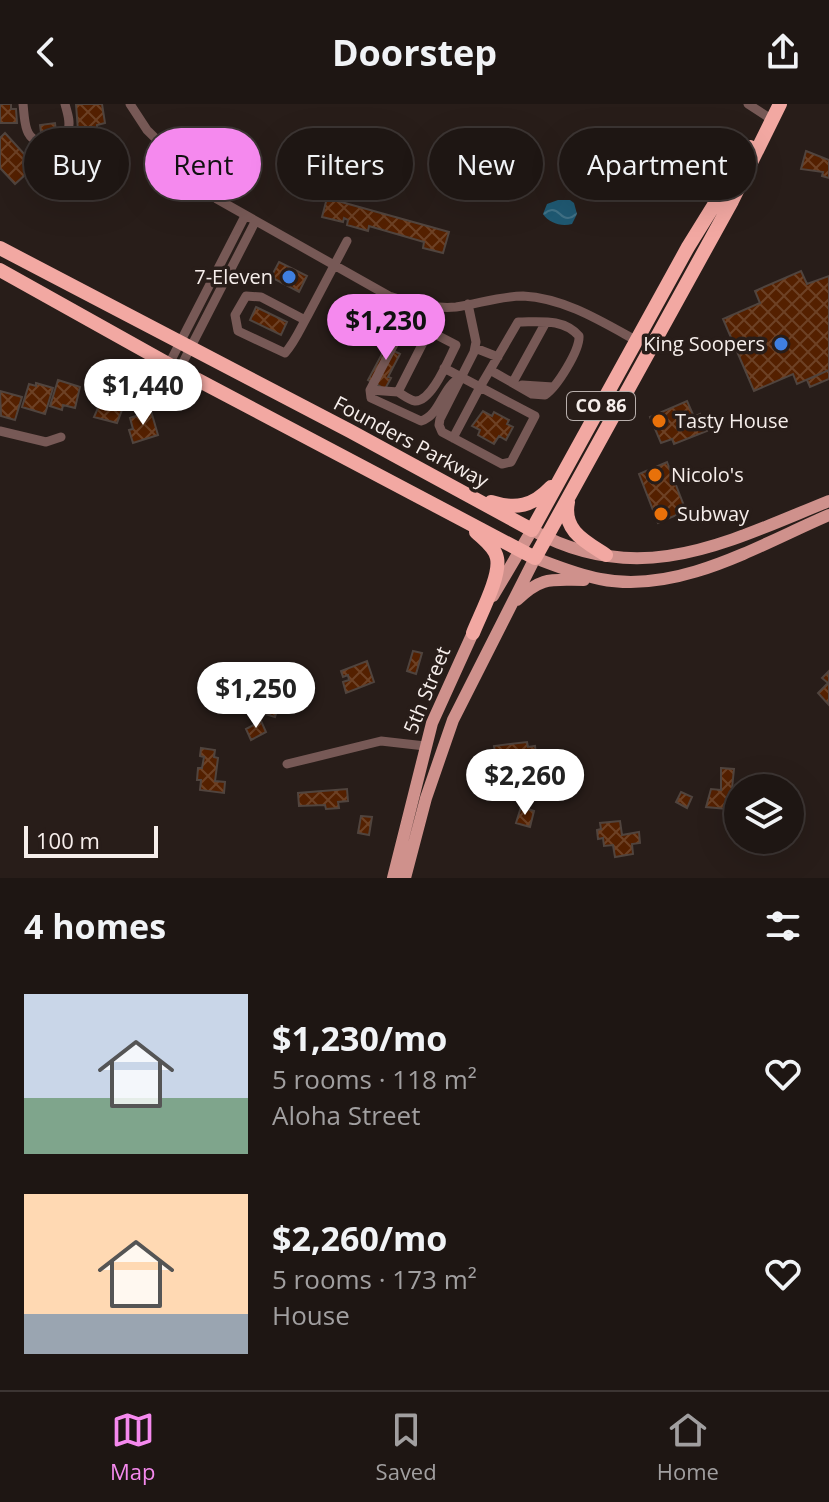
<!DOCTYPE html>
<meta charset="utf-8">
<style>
:root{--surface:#1e1613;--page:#2b2321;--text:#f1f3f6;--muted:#a19fa0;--line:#3c3533;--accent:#f589ee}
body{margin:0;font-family:"Open Sans",sans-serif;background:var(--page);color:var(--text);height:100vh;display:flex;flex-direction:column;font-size:30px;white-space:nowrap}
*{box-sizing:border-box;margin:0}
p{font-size:26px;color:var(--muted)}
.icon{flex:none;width:44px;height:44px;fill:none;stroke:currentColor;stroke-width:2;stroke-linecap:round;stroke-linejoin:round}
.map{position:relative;height:774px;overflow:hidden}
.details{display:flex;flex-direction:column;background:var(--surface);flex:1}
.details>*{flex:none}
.banner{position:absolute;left:24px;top:24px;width:782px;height:72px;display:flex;gap:16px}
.controls{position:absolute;left:724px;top:670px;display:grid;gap:16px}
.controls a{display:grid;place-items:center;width:80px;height:80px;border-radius:50%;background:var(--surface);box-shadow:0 8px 32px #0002,0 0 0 2px var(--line);font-size:40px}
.scale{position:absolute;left:24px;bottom:20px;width:134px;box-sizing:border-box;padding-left:8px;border:4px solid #f6eeeb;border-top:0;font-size:22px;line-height:28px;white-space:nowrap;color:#f6eeeb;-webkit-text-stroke:6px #281d19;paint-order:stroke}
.price{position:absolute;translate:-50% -68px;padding:0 18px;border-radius:28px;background:#fff;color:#222;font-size:26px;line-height:52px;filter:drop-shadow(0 2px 4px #0008)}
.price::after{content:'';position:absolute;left:50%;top:48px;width:24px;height:18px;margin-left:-12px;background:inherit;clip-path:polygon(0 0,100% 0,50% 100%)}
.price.current{background:var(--accent);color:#111}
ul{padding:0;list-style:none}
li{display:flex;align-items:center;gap:24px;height:200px;padding:0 24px}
li span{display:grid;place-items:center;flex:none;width:224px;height:160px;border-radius:0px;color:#555}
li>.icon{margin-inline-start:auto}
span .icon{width:96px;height:96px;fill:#fffc;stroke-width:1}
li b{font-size:34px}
h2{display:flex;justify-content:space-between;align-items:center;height:96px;padding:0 24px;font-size:34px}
.tag{padding:0 28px;border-radius:36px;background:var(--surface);box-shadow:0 8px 32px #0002,0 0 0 2px var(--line);font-size:28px;line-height:72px}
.tag.current{background:var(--accent);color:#111}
header{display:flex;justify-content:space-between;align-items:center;height:104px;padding:0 24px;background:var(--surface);font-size:36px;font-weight:700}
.tabs{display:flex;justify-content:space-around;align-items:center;height:112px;border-top:2px solid var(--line);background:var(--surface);font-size:22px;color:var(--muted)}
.tabs a{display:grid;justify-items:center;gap:4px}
.tabs .current{color:var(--accent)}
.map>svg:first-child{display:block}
.water{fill:url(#water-waves)}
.building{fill:url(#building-cross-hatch);stroke:#50443e;stroke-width:2}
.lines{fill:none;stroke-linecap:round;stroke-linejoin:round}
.minor{stroke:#775956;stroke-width:9}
.major{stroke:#cf918c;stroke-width:12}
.highway{stroke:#f2a8a2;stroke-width:14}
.shop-dot{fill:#3f7fe0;stroke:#281d19;stroke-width:3}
.food-dot{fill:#e8710a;stroke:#281d19;stroke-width:3}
.labels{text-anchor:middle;stroke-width:7;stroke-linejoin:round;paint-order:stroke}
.shield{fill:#281d19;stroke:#b8afac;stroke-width:2}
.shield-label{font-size:18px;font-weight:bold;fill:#f6eeeb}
.poi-label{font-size:20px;fill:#f6eeeb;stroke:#281d19;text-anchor:start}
.street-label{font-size:20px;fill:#f6eeeb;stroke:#281d19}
</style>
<header><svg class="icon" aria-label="back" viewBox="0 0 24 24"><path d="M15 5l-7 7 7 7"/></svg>Doorstep<svg class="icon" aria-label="share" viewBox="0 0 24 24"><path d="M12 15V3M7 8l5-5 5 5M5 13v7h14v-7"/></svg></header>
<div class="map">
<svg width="829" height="774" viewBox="0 0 829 774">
<defs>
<pattern id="water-waves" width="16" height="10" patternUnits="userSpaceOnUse" patternTransform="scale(2)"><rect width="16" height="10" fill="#1f5871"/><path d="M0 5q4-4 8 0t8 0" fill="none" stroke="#407085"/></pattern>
<pattern id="building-cross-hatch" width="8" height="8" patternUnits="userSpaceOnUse" patternTransform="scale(2)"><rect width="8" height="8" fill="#542000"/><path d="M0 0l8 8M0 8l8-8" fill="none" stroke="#6d4125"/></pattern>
</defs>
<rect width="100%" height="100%" fill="#281d19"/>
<!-- water -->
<path class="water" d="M558,96h12l4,3 3,11 -5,10c-11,3 -23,-1 -29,-10l4,-10z"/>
<!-- building -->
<path class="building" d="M0,0h11v5h5l1,14h-17z
M76,0h26l3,19 -8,2v3l-19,3z
M55,19l1,8 -15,2 -1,-8z
M5,29l30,33 -20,18 -15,-16v-30z
M89,39l2,8 -14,3 -1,-8z
M806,47l23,9v18l-7,-2 1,-4 -22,-3z
M327,94l122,34 -6,21 -20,-5 1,-6 -55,-16 -1,5 -21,-6 1,-5 -4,-2 -1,4 -21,-5z
M279,158l28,14 -8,16 -28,-15z
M801,167l6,13 22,-8v94l-32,14 -4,-10 -39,17 -31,-72 37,-16 -5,-12z
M256,203l31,15 -6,13 -31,-15z
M395,226l8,5 -9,16 6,3 -12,23 3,1 -6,11 -17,-9z
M829,266v9l-19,8 -3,-7z
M58,276l22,7 -5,21 -12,-3 -1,5 -12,-4z
M36,279l17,5 -8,26 -23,-7 7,-23 7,2z
M0,287l22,6 -7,23 -14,-4z
M104,290l21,8 -8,21 -23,-6z
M687,297l7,16 6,-3 7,17 -33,13 -2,-5 -11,4 -11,-26z
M151,307l7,24 -25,8 -4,-13 4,-1 -3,-11z
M483,307l9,5 2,-4 15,8 -2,4 6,3 -7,13 -7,-4 -5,8 -16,-9 2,-5 -8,-4z
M667,358l19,49 -28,12 -19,-49z
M413,547l9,2 -6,21 -9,-3z
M367,557l7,21 -28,11 -3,-11 6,-2 -1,-5 -5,2 -2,-6z
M829,567v34l-11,-12 10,-10 -6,-5z
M272,588l10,3 -7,22 -13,-4 5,-18 4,1z
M261,617l5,11 -15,8 -5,-11z
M527,638l1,5 7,-1 1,8 -6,1 1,5 -8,1v6l-21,3 -1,-6 -4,1 -3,-19z
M201,644l14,2 -1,7 4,1 -3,23 10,1 -1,11 -24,-3 1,-10h-4l1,-12h4l2,-11 -4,-1z
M721,664l13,1 -3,29 -3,-1 -1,12 -21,-2 5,-18 10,1z
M347,685l1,12 -10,1 1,6 -13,1 -1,-4 -26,1 -1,-13z
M681,688l11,5 -5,11 -11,-6z
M521,703l13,4 -4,16 -14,-4z
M361,712l11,1 -3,18 -11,-2z
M620,717l2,14 17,-3 1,11 -8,1 1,10 -18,3 -2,-12 -9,1 -1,-8 -5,1 -1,-9 4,-1 -1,-6z"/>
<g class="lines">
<!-- minor -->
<path class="minor" d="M23,0c1,8 1,18 4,26 6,18 34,17 41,0 3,-8 -1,-18 -3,-26
M130,0l17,26 70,69 172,97c22,7 44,13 67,11 22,-3 44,-11 67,-11 41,2 78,25 114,45
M748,0l20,13
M305,216l-44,-23 -15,-1 -11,19 3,16 47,22c10,-11 16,-26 23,-38 13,-25 26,-49 39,-74
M518,218c22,0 45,-4 61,14 1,14 -22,51 -34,59l-13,-1 -42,-24z
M429,227l-18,-7 -8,3 -33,63 1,8 50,23c21,-7 20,-35 41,-44
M429,227l27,14c-7,13 -24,57 -41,56 -6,-1 -12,-6 -17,-9z
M475,244l23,9
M169,260l76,-148
M444,264l36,19 10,-17
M179,266l76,-148
M513,278l33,-60
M522,281l31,2
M370,286l28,2
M0,327l46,11 15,-5
M453,334l27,-51 55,29 -24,46 -9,2 -60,-32 -3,-7 1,-6 34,-67 2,-10 -8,-38
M287,660l94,-23 44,5"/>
<!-- major -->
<path class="major" d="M493,492l39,-66c108,60 195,12 297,-29
M517,496c25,-24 34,-20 67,-20
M393,774l39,-155 44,-97
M405,774l21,-80 27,-78 82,-162c21,8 43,17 65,21 78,16 159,-34 229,-64"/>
<!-- highway -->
<path class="highway" d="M0,144l350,183 182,99 156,-283 62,-100
M0,166l179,100 356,188 197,-357 48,-97
M491,398c25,8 42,4 60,-15
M568,398c-6,29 18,40 38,53
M473,529c7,-18 28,-57 24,-75 -2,-11 -14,-19 -21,-26"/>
</g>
<!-- markers -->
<g class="shop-dot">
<circle cx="289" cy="173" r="8"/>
<circle cx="781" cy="240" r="8"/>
</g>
<g class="food-dot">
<circle cx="659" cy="317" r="8"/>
<circle cx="655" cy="371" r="8"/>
<circle cx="661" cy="410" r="8"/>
</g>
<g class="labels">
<!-- shield labels -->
<rect class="shield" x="567" y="288" width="68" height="28" rx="6"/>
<g class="shield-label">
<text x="601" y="308">CO 86</text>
</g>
<!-- poi labels -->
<g class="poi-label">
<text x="273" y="180" text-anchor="end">7-Eleven</text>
<text x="765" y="247" text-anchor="end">King Soopers</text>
<text x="675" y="324">Tasty House</text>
<text x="671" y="378">Nicolo's</text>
<text x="677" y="417">Subway</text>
</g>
<!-- street labels -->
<g class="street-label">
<text transform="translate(411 338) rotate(28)" y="7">Founders Parkway</text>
<text transform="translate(427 586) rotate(-68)" y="7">5th Street</text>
</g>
</g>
</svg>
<div class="controls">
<a><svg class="icon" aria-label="layers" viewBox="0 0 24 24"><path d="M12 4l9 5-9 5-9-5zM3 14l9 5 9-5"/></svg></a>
</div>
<div class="scale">100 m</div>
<b class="price current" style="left:386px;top:258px">$1,230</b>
<b class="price" style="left:143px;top:323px">$1,440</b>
<b class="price" style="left:256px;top:626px">$1,250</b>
<b class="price" style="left:525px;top:713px">$2,260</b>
<div class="banner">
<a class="tag">Buy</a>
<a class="tag current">Rent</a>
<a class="tag">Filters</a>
<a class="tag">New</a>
<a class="tag">Apartment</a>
</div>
</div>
<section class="details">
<h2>4 homes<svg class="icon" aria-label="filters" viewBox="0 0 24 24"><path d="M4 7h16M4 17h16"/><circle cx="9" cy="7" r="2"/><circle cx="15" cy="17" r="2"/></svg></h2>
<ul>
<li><span style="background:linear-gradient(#c9d6e8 65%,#7fa58c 0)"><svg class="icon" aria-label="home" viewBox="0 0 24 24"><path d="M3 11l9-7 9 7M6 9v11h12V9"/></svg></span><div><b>$1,230/mo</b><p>5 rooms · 118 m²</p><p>Aloha Street</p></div><svg class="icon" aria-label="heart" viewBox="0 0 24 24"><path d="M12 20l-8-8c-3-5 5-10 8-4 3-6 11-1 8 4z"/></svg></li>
<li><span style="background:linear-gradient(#ffd9b3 75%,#9aa5b1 0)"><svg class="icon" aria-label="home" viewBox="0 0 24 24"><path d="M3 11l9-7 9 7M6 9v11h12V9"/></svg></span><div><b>$2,260/mo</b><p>5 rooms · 173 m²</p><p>House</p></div><svg class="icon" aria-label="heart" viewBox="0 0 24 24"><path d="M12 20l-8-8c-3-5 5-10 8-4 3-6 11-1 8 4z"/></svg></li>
</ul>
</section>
<nav class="tabs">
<a class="current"><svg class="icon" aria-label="map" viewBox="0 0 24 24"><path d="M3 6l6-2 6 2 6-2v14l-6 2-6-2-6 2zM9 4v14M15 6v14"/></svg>Map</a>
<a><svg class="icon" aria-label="saved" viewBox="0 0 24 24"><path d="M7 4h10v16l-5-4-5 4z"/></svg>Saved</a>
<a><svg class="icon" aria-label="home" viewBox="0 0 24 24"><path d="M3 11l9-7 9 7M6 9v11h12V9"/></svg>Home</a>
</nav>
